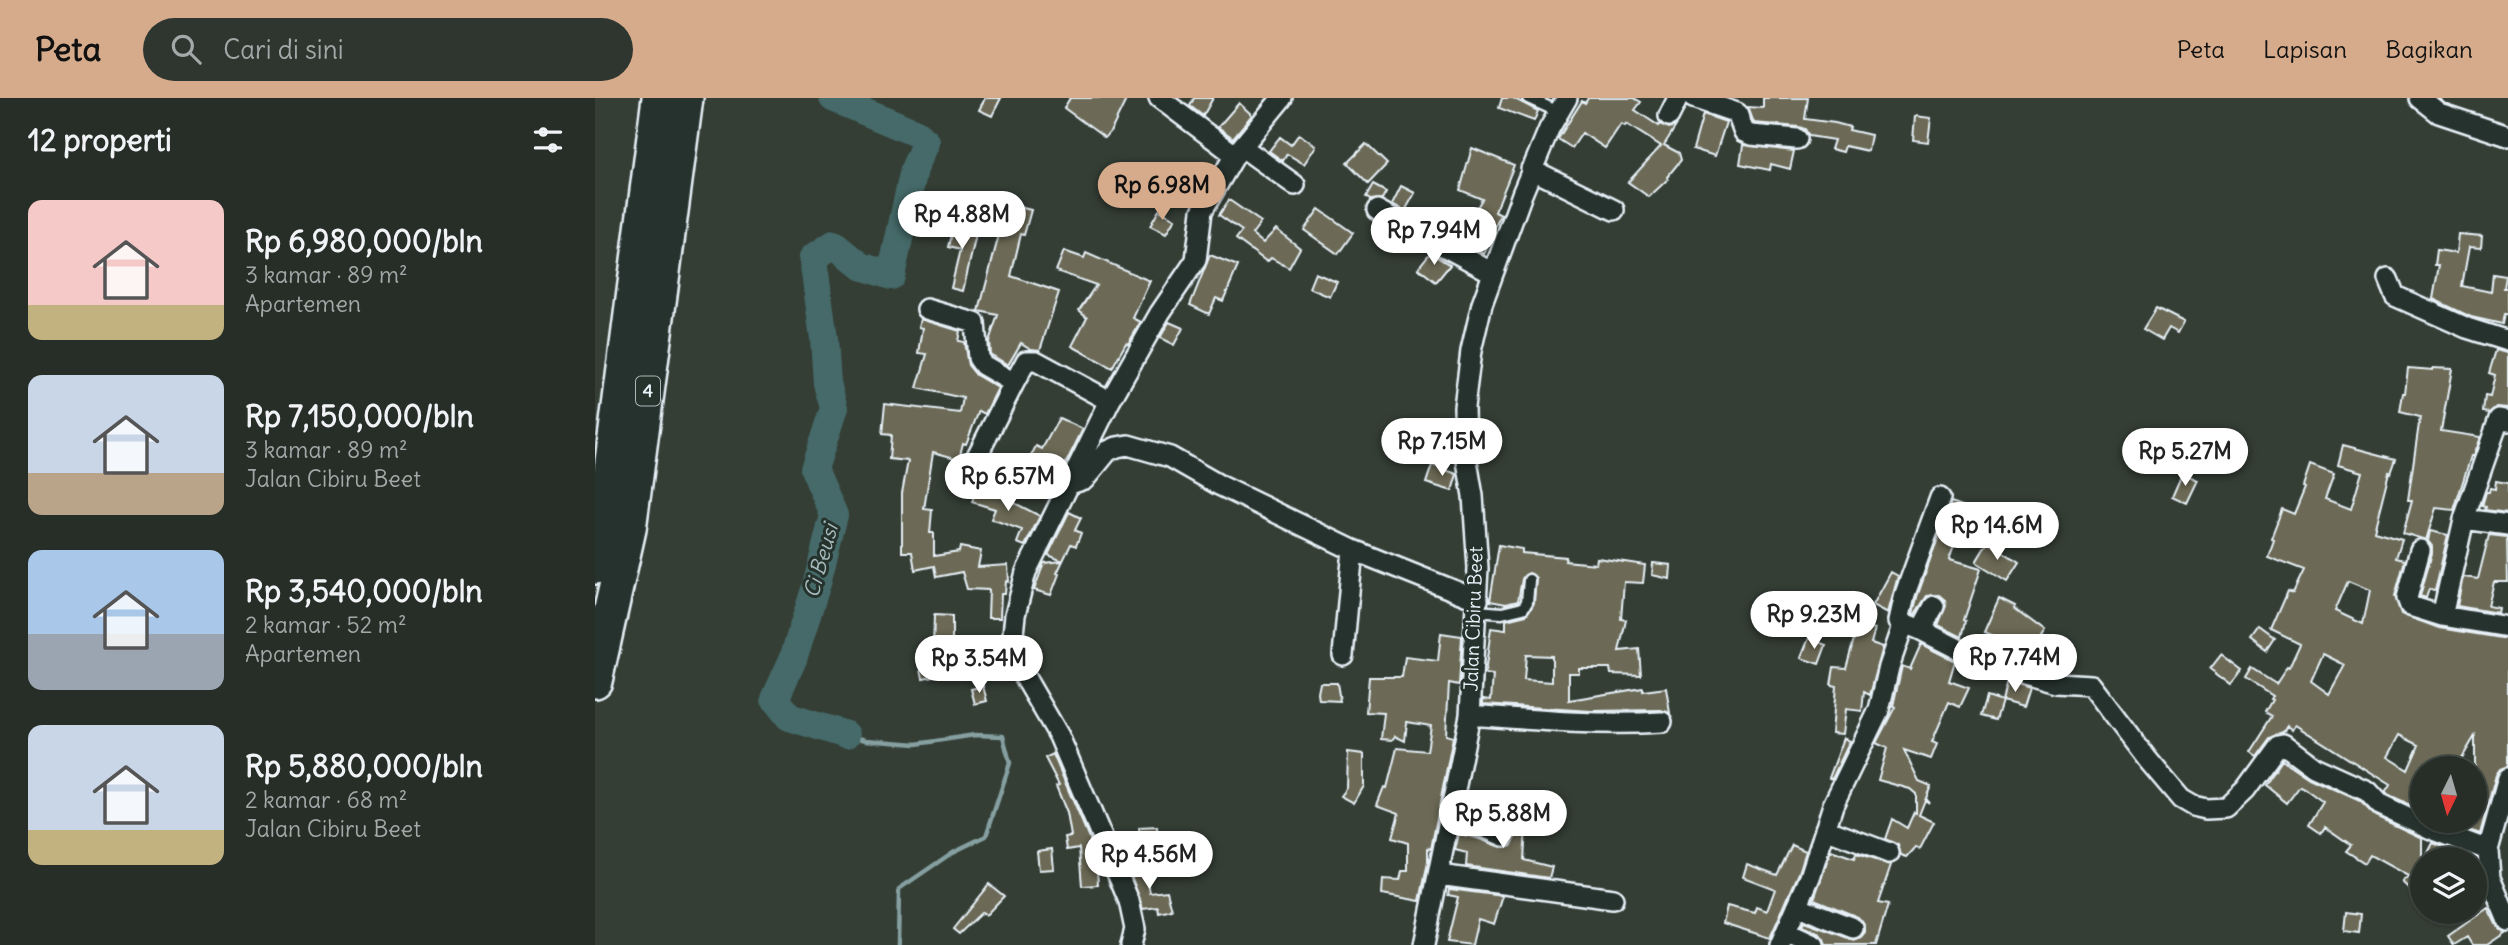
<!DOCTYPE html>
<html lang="id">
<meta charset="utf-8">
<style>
:root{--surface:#272e28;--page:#2f3630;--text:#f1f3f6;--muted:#a4a8a8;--line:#434a45;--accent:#d6ab8b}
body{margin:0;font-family:Delius,sans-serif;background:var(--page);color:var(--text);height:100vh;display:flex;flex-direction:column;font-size:26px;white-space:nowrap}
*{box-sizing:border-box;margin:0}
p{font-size:23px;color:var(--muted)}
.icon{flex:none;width:38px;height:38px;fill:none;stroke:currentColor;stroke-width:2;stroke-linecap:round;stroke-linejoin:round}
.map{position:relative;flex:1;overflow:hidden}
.panel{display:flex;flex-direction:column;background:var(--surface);width:595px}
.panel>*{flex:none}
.needle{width:46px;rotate:185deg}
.buttons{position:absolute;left:1815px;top:658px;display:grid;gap:14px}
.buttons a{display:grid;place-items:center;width:77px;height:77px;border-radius:50%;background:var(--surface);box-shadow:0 2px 5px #0004,0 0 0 2px var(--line);font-size:35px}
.price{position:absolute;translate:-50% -60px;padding:0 16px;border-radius:24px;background:#fff;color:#222;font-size:23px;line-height:46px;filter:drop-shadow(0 2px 4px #0008)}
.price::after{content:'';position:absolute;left:50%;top:42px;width:21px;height:16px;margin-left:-10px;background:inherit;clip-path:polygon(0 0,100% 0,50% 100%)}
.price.current{background:var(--accent);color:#111}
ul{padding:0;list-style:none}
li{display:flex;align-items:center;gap:21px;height:175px;padding:0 28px}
li span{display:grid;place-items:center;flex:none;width:196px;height:140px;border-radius:14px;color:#555}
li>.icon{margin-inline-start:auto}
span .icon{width:84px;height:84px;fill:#fffc;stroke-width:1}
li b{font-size:30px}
h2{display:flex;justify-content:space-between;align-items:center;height:84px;padding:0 28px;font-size:30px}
header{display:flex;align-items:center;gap:42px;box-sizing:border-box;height:98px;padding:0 35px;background:var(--accent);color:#111}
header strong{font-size:33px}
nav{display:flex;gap:38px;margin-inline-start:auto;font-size:24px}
.search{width:490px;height:63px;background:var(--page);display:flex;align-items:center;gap:18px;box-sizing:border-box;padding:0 24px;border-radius:38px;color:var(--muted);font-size:26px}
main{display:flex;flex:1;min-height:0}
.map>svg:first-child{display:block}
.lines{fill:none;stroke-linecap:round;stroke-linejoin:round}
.stream{stroke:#86a0a2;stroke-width:4.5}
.river{stroke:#456a69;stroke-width:28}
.building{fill:#6c6b56;stroke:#e8f1f8;stroke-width:2;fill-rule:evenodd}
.lane-casing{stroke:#e8f1f8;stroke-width:15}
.street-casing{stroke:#e8f1f8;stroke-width:24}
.highway-casing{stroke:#e8f1f8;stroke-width:38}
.lane{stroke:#26332d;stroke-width:10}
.street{stroke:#26332d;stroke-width:19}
.highway{stroke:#26332d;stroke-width:33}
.labels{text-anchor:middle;stroke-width:6;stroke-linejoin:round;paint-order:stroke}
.shield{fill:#26332d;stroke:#aeb8bb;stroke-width:2}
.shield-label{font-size:18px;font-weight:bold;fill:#e8f1f8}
.street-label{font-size:19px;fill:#e8f1f8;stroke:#26332d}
.water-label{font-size:21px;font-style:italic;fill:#a7bbbf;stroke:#26332d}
</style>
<header>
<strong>Peta</strong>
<div class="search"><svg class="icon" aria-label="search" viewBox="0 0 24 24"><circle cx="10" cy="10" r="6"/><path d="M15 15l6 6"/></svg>Cari di sini</div>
<nav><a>Peta</a><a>Lapisan</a><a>Bagikan</a></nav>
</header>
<main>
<section class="panel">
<h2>12 properti<svg class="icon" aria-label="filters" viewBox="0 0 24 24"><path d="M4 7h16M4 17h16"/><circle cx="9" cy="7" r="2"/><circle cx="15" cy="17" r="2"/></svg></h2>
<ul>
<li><span style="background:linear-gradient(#f6c9c9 75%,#c2b280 0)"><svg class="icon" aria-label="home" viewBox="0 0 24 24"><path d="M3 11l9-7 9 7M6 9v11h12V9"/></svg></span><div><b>Rp 6,980,000/bln</b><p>3 kamar · 89 m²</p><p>Apartemen</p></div></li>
<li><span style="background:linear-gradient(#c9d6e8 70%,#b9a48a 0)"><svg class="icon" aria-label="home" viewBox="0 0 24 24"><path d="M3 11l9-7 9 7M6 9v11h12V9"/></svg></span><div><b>Rp 7,150,000/bln</b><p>3 kamar · 89 m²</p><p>Jalan Cibiru Beet</p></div></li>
<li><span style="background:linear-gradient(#a9c7e8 60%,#9aa5b1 0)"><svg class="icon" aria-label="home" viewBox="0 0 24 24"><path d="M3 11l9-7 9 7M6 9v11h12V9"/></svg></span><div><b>Rp 3,540,000/bln</b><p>2 kamar · 52 m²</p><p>Apartemen</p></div></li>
<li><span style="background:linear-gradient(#c9d6e8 75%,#c2b280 0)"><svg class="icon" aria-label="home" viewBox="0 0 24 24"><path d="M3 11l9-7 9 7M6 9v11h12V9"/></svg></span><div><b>Rp 5,880,000/bln</b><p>2 kamar · 68 m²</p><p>Jalan Cibiru Beet</p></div></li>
</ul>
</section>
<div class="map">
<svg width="1913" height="847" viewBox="0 0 1913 847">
<rect width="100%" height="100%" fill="#343e35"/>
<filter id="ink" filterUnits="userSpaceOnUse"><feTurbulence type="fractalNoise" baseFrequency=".0143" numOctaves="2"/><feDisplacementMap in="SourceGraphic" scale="14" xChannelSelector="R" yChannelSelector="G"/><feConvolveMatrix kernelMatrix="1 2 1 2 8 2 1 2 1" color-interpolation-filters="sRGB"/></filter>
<g filter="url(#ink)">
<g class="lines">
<!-- stream -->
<path class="stream" d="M251,637l20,5 50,4 59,-9 28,1 7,27 -24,73 -33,16 -54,37 -1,56"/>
<!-- river -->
<path class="river" d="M238,0l83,35 10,9 -12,27 -23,107 -30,-10 -27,-22 -21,14 11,80 3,45 7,25 -20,61 20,46 -17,68 -24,76 -18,40 14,18 57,18"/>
</g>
<!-- building -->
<path class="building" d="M390,0h16l-9,18 -13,-6z
M475,0h57l-16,33 -6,7 -41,-30z
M599,0h19l-10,18 -13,-10z
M907,0h11l25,13 -4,10 -35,-13z
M993,0h46l7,4 -6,8 24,16 1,-2 9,4 7,-2 -12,19 15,8 2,7 -14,17 1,2 -19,18 -21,-15 33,-36 -35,-22 -1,2 -4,-2 -16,24 -23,-15 -10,15 -14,-9 24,-38 3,2z
M1168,0h45l-3,21 30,4 15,4 -1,3 22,5 -3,16 -23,-5 -2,6 -12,-3 3,-9 -25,-4 -4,-7 -6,-2 -45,-4 -6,-16 15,1z
M644,5l13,12 -19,23 -15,-11z
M1108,16l23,8 -11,34 -22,-7z
M1320,18l16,2 -3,24 -15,-2z
M704,36l17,12 -12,18 -17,-10 -4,7 -14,-10 11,-14 11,8z
M771,46l21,20 -19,20 -21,-21z
M1148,47l51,6 -4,18 -19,-5 -1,6 -30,-6z
M877,50l42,17 -19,47 6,3 -16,31 2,2 -3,6 -13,-7 9,-26 -8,-5 10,-17 -22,-9z
M778,87l13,7 -4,7 -12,1 -4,-3z
M806,88l14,7 -10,18 -13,-7z
M634,102l32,22 -9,12 11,9 13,-14 24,19 -11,20 -18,-10 -4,4 -31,-23 6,-8 -23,-16z
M412,106l24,6 -7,25 -3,-1 -10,42 48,16 -19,58 -9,-1 -10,-6 -13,22 -18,-11 -1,-13 9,-26 -19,-4z
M724,111l34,24 -15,21 -34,-24z
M564,112l16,9 -9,15 -16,-8z
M359,123l24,5 -15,65 -12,-3 9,-38 -12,-3z
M1863,136l24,2 -1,12 -12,-1 -7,39 29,6 2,-18 13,2 -2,12h4v26h-4l-2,10 -31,-7 -38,-18 6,-34h-4l2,-15 19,3z
M469,153l20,7 2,-5 64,28 -17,37 8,4 -13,22 -2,-1 -14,25 -40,-22 15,-29 -8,-7 17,-25 -40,-14z
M835,155l20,12 -14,17 -18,-14z
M615,157l28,11 -15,35 -7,-3 -7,16 -19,-9z
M720,175l22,9 -7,15 -21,-9z
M1561,210l28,14 -6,11 -9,-5 -7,12 -19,-11z
M326,221l39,12 -2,10 6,1 4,23 8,10 22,13 -13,26 -6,-3 -13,33 -3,-1 -4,16 -26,-7 -9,57 8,1 -2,23h4v23l25,-4 1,-5 21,4 -3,16 30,-2 1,17 -3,-1 -1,13h-4l-1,24h-12l1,-28 -22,-1 -5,-17 -26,5 -2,-11 -19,4 -3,-18h-10v-59l6,-32 -19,-2 2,-24 -9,-1 3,-30 75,9 3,-15 -46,-10 10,-34 -8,-1 4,-25 -4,-1z
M574,224l14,6 -9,17 -14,-7z
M1901,252l12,3v55l-12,-1 -7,6 -6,-1 2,-16 5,1 5,-22 -6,-2z
M1813,270l25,2v-2l19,1 -11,62 39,6 -7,19h-2l-17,54 -18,-2 -10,32 -23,-7 9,-33h-4l12,-83 -20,-5 3,-19h2z
M464,320l24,11 -26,52 -12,-7 -4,17 -24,-6 5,-20 4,1 10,-20 6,3z
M1748,347l53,14 -5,14 -2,-1 -15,59 28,8 -6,19 9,2 -10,36 6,18 38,14 69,11v127l-8,3 -4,6 -16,59 -35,-13h30v-85l-19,32h-9l-9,-5 -2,5h-14v43l-35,-16 -2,-2 5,-8 -95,-60 -3,5 -5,-4 -4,6 -14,5 -14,19 -6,-4 23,-36 -7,-4 7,-12 -2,-1 2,-3 -26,-17 6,-10 24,15 11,-17 2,1 11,-24 -29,-14 17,-39 5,2 11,-23 -37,-14 6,-17 -2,-1 11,-29 12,5 11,-27 -2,-1 7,-21 24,9 -9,25 26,10 11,-37 -24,-7zM1753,483l22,9 -7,34 -28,-13zM1728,556l22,11 -16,29 -18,-13zM1804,637l20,10 -11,25 -21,-13z
M837,367l25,9 -5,17 -26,-8z
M1587,375l16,7 -11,23 -15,-7z
M1901,383l12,2v30l-23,-3 1,-3 -4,-1 4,-14h3l1,-4 5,1z
M382,386l63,32 -15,30 -8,-3 5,-13 -31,-11 4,-10 -23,-7z
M1356,404l17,6 -19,52 32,9 -17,51 2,1 -4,16 -24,-12 8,-19 -1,-6 -6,-5 -12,1 -12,18h-2l4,-17z
M474,414l12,6 -6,12 6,3 -5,13 -5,-2 -14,29 2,1 -8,21 -17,-5 10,-27 19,-2 -15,-6z
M1835,433l18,4 -13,56 -6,-2 -3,9 -6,-2 12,-43v-7l-4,-5z
M1894,437l18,2 1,45h-14l-6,24 11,2 -1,5 -41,-7 6,-29 15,2z
M1393,444l31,20 -12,19 -31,-19z
M904,447l23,4v4l44,4 -1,4 31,3 1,-6 48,7 -2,18 -19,-1 -3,37 5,1 -7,31 20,-2 2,26 -30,-1 -1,-6h-31v5h-10v27l74,-12v3l23,-3 4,25 -9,-3 -70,1 -108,-7v-5l8,1 2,-25 -8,-1 6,-46 15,2v-10l20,-5 8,-12 2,-25 -7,-5 -7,6 -4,22 -12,3 -16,-3zM931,557l26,1v26l-28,-2z
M1058,465l18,2 -1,14 -18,-4z
M1296,474l7,4 -10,37 -15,-8z
M1404,500l16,8 -1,2 31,23 -4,6 18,10 -12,21 -46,-15 4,-13 -21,-8z
M339,517l18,1v35h-19z
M1263,526l17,5 -4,14 12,4 -13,48 -6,-3 -2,19 -16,-2 -3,25 -11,-1 4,-47 -5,-1 3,-18 12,1z
M1665,531l15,11 -8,12 -15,-12z
M846,535l21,3 -3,49 -10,-2 -3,52 7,2 -22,112 -3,-1v14l-8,39 -38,-7 1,-15 17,1 2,-9h6v-28l-16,-5 7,-25 -22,-8 7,-18 3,1 10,-40 30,3 4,-25 -24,-4 -2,19 -10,-5 -3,4 -11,-1 3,-26 -18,-1 3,-35h33l3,-20 33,4z
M1214,540l17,7 -7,19 -18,-6z
M1326,546l34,17 -6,20 20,7 -9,19 -11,-5 -17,40 5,2 -6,15 -27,-9 15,31 12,5 -5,12 3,5 -4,-3 -6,15 15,7 -14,27 -4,-2 -9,10 -6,-2 -3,-10 -13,-6 7,-20 15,9 7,-16 2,1v-19l-6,-5 -32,-9 9,-32 -11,-5 19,-36 -2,-1 9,-40 8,3z
M1626,557l21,16 -11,14 -21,-16z
M341,558l7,18 -20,4 -4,-18z
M1412,583l22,7 -6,19 -21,-6z
M725,585h17l3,18 -21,-1 -1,-7z
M388,588l4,15 -12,3 -4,-15z
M1392,598l15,5 -6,19 -15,-4z
M1249,640l6,3 -18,38 -3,-1z
M753,654l16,2v32l-10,17 -13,-7 6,-8z
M458,656l36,84 4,32h4l1,15 -16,1 -3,-38 -12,2 -2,-13 6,-1 -4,-23 -11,-27 3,-1 -14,-27z
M1687,662l27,18 51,23 15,15 47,22v63l-20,-19 6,-6 -38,-21 -5,8 -19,-12 5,-6 -26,-18 -4,6 -12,-8 14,-23 -19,-14 -4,-2 -13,17 -22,-18z
M910,711l22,1 -3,50 28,7 -3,11 -83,-12 1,-13 -12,-3 4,-16 18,4 23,9 12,-2 4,-11 -3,-6 -9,-5z
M562,729l2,31 -18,1 -2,-31z
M1838,745l43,16h-51z
M1197,747l14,6 -7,22 -29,65 -47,-15 4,-17 28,7 2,-6 10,4 8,-22 -32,-12 4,-13 30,11z
M457,751l2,20 -15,1 -2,-19z
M1236,753l23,8 2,-5 35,11 -13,38 10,2 -12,40h-50l-2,-6 -4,-5 -18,-8 2,-4 50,18 7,-3 4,-5v-6l-7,-9 -44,-18z
M550,767l5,28 17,-2 5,19 -13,3 -1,-6 -15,2 -15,-42z
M394,786l15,12 -18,19 -4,-3 -23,22 -6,-5z
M854,791l54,7 -9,28 -16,-5 -6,26 -25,-3 11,-45 -10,-2z
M1893,810l9,18 8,7 -18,12h-15l-5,-8 -13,8 -6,-9z
M1751,814l15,2 -2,19 -15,-2z"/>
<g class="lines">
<defs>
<path id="lane" d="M933,0l31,14
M881,513l26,2 21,-5 4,-6 2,-22
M1880,797l15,-17
M1864,816l1,-2"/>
<path id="street" d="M564,0l76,57
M1098,0l44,15 7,19 7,3 46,4
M1825,0l19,15 69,23
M1074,18l9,-18
M647,49l53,38
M936,71l83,41
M782,112l116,63
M1793,181l7,17 72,32 41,13
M332,211l48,14 3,35 5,7 31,18 12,-22h10l74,40
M377,368l42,-83
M475,386l15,-5 23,-28 9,-4 11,-2 42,12 49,28 134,65 125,50
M1345,400l-35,96 -6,27 22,9 55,28 42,14 38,11 35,2 57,75 33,39 12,7 13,3 20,-1 19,-18 33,-45 5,-1 31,23 53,24 13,14 49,23 59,22
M1869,421l44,6
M1825,452l-13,48 3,8 32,10 66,11
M1847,518l22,-97 35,-100 9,2
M1326,532l13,-24
M748,557l10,-105
M875,617c64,5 129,11 192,7
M1913,680l-20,72 2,28 18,43
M856,721l30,7 23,10
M1230,731l64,24
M844,777l174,24
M1202,808l56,22
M1191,834l28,13
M536,847l4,-16 -6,-28 -70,-165 -43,-74 -4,-18 3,-29 11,-43 84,-171 50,-88 36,-53 6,-49 33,-56 47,-57
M829,847l46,-230 8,-147 -5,-72 -8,-47 -1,-42 7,-56 11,-47 40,-110 27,-65 18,-31
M1185,847l30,-68 23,-72 46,-95 10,-43 15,-44"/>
<path id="highway" d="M0,469l8,-36 56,-433
M0,583l34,-152 57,-431"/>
</defs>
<!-- lane casing -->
<use href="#lane" class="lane-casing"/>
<!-- street casing -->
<use href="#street" class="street-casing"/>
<!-- highway casing -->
<use href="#highway" class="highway-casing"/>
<!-- lane -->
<use href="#lane" class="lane"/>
<!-- street -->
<use href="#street" class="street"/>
<!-- highway -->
<use href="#highway" class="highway"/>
</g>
</g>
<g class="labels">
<!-- shield labels -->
<rect class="shield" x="41" y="278.5" width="24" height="29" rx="5"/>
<g class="shield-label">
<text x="53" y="299">4</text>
</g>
<!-- street labels -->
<g class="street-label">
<text transform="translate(878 521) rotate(-88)" y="7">Jalan Cibiru Beet</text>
</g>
<!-- water labels -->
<g class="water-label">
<text transform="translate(226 463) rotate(-74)" y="7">Ci Beusi</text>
</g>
</g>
</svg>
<div class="buttons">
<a><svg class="needle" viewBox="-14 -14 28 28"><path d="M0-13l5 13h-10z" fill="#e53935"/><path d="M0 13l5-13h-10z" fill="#a4a8a8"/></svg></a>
<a><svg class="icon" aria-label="layers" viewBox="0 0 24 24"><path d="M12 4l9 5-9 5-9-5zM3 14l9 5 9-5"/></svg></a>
</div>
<b class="price current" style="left:567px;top:124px">Rp 6.98M</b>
<b class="price" style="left:367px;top:153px">Rp 4.88M</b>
<b class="price" style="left:839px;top:169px">Rp 7.94M</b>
<b class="price" style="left:847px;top:380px">Rp 7.15M</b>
<b class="price" style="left:1590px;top:390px">Rp 5.27M</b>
<b class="price" style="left:413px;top:415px">Rp 6.57M</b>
<b class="price" style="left:1402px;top:464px">Rp 14.6M</b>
<b class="price" style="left:1219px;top:553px">Rp 9.23M</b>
<b class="price" style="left:1420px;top:596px">Rp 7.74M</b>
<b class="price" style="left:384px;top:597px">Rp 3.54M</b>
<b class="price" style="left:908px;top:752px">Rp 5.88M</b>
<b class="price" style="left:554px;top:793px">Rp 4.56M</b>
</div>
</main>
